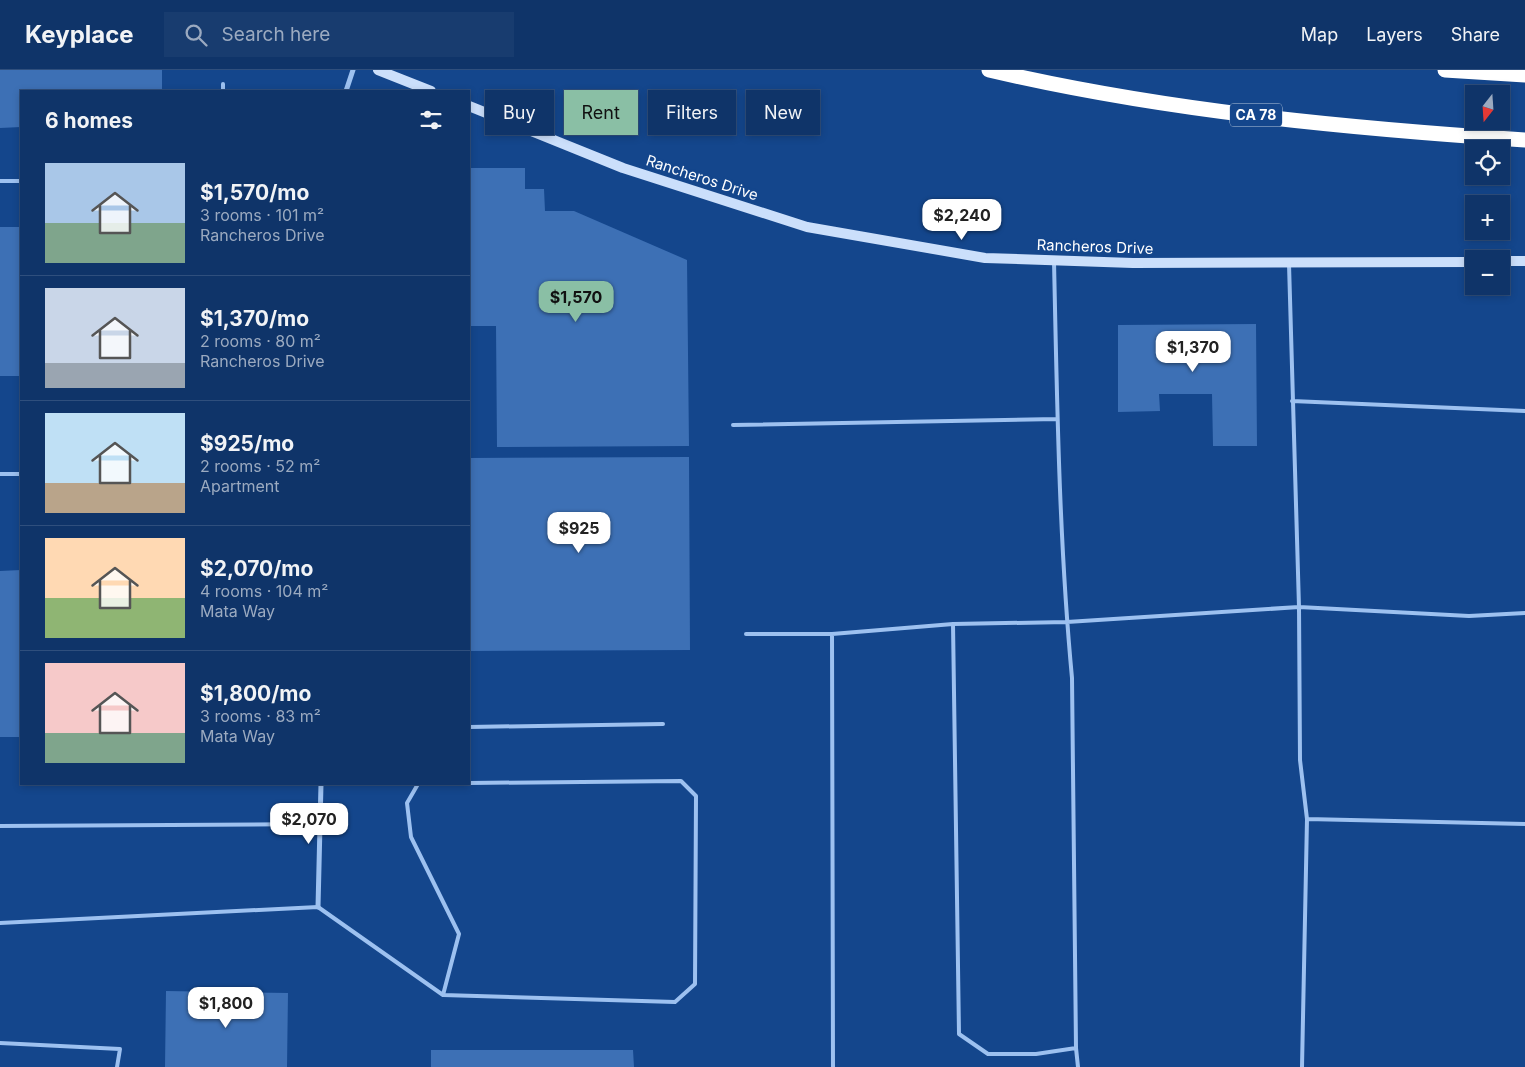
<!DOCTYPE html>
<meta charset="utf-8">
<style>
:root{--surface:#0f3469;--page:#183c6f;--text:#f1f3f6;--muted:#9baac0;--line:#2f4f7d;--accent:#8abfa5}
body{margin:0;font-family:Inter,sans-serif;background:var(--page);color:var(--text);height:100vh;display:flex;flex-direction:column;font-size:19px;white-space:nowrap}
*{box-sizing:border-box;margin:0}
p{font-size:16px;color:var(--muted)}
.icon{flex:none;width:28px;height:28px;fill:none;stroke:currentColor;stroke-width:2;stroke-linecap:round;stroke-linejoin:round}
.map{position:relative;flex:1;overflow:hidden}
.side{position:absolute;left:20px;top:20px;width:450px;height:695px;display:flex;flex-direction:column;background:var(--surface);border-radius:0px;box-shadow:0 2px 8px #0003,0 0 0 1px var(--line)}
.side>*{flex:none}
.guide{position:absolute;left:485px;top:20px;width:475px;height:45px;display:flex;gap:10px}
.needle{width:32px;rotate:197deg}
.fabs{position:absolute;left:1465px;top:15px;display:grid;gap:10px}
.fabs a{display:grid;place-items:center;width:45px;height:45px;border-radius:0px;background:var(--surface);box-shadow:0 2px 8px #0003,0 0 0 1px var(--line);font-size:25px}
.price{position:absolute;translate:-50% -42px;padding:0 11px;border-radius:10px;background:#fff;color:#222;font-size:16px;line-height:32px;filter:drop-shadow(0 1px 2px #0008)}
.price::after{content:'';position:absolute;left:50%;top:30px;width:15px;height:11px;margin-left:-8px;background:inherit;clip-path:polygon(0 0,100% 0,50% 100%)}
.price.on{background:var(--accent);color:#111}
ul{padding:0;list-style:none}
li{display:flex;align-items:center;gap:15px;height:125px;padding:0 25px}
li+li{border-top:1px solid var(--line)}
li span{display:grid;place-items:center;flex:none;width:140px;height:100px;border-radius:0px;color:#555}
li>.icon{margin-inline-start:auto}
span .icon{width:60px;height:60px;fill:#fffc;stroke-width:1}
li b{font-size:21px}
h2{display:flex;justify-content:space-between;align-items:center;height:60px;padding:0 25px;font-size:21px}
.chip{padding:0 18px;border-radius:0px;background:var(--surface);box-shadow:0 2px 8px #0003,0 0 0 1px var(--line);font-size:18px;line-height:45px}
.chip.on{background:var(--accent);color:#111}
header{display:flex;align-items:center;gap:30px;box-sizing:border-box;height:70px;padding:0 25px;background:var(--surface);border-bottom:1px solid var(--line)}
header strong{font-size:24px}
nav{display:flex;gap:28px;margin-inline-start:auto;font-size:18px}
.search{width:350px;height:45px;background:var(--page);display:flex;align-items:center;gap:12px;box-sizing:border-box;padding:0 18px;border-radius:0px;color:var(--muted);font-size:19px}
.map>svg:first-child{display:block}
.building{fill:#3d70b5}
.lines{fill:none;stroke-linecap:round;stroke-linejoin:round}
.service{stroke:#9dc1f0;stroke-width:4}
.minor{stroke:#9dc1f0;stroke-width:5}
.secondary{stroke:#cbdffb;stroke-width:10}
.motorway{stroke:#fff;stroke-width:15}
.labels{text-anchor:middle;stroke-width:5;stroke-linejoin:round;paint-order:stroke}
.shield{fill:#14468c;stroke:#b8c8dc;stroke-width:1}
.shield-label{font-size:14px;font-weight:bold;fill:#fff}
.street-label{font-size:15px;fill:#fff;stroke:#14468c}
</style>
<header>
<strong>Keyplace</strong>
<div class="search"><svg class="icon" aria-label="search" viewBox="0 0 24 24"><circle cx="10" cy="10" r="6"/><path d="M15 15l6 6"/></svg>Search here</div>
<nav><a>Map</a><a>Layers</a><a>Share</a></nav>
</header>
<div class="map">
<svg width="1525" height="997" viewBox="0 0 1525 997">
<rect width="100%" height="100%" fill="#14468c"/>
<!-- building -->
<path class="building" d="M0,0h162v21h-141v36l-21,1z
M469,98h56v21h19l1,22h29l113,49 2,186 -192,1 -1,-121h-27z
M0,157h21v149h-21z
M1256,254l1,122h-44l-1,-52h-53l1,17 -42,1v-87z
M689,387l1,193 -221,1v-193z
M21,500v167h-21v-166z
M166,921l122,2 -1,74h-122z
M431,980h202l1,17h-203z"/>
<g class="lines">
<!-- service -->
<path class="service" d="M223,21v-7
M0,111h21
M1054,191c3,139 5,279 18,417l4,370 2,19
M1289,194l10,343 1,153 7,59 -5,248
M1292,331l233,10
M733,355l324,-6
M0,404h21
M953,554l6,410 29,20h48l40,-6
M746,564h86l121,-10 114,-2 232,-15 170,9 56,-3
M832,564l1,433
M469,657l194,-3
M418,714l-11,19 4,34 48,97 -16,61
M1307,749l218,5
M0,756l319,-2
M0,853l318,-16 125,88 232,7 20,-18 1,-188 -15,-15 -212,2
M0,973l120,6 -3,18"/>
<!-- minor -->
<path class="minor" d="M346,21l7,-21
M318,837l3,-123"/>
<!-- secondary -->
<path class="secondary" d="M378,0l53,21
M469,36l154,62 184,59 178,31 148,5 341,-1
M1501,191h24"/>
<!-- motorway -->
<path class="motorway" d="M989,0c175,41 357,58 536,70
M1445,0l80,5"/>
</g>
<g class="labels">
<!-- shield labels -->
<rect class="shield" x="1230" y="33.5" width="52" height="23" rx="4"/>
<g class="shield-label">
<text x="1256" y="50">CA 78</text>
</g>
<!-- street labels -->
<g class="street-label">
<text transform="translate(702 108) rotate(18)" y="5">Rancheros Drive</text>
<text transform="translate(1095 177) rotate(2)" y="5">Rancheros Drive</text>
</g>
</g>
</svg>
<div class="fabs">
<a><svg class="needle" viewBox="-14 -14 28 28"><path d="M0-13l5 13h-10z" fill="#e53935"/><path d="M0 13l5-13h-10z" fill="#9baac0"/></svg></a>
<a><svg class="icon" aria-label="locate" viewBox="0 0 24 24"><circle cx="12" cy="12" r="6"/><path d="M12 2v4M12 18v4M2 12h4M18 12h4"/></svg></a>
<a>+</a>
<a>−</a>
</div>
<b class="price" style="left:962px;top:171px">$2,240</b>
<b class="price on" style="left:576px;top:253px">$1,570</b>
<b class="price" style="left:1193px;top:303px">$1,370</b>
<b class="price" style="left:579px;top:484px">$925</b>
<b class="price" style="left:309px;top:775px">$2,070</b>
<b class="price" style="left:226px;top:959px">$1,800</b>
<div class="guide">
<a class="chip">Buy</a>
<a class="chip on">Rent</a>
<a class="chip">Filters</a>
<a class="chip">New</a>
</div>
<section class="side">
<h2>6 homes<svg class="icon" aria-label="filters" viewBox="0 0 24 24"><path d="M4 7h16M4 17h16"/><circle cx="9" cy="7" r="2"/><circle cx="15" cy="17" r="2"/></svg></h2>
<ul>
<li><span style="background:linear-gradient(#a9c7e8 60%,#7fa58c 0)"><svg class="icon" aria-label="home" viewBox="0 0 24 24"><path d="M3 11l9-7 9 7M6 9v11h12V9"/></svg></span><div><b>$1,570/mo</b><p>3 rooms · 101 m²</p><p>Rancheros Drive</p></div></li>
<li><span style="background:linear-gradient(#c9d6e8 75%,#9aa5b1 0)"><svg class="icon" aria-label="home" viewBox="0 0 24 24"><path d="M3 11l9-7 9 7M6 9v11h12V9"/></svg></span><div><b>$1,370/mo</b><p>2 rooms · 80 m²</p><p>Rancheros Drive</p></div></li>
<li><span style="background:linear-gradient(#bfe0f5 70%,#b9a48a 0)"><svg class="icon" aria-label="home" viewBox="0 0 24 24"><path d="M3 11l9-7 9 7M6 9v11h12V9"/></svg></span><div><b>$925/mo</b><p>2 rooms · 52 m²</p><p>Apartment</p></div></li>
<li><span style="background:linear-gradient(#ffd9b3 60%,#8fb573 0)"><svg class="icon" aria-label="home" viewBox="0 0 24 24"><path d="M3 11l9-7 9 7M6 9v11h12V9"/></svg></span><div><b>$2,070/mo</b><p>4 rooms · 104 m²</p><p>Mata Way</p></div></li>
<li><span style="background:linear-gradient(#f6c9c9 70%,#7fa58c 0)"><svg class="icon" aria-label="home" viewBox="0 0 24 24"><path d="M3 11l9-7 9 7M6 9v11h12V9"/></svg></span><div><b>$1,800/mo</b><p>3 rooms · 83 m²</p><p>Mata Way</p></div></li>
</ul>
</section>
</div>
